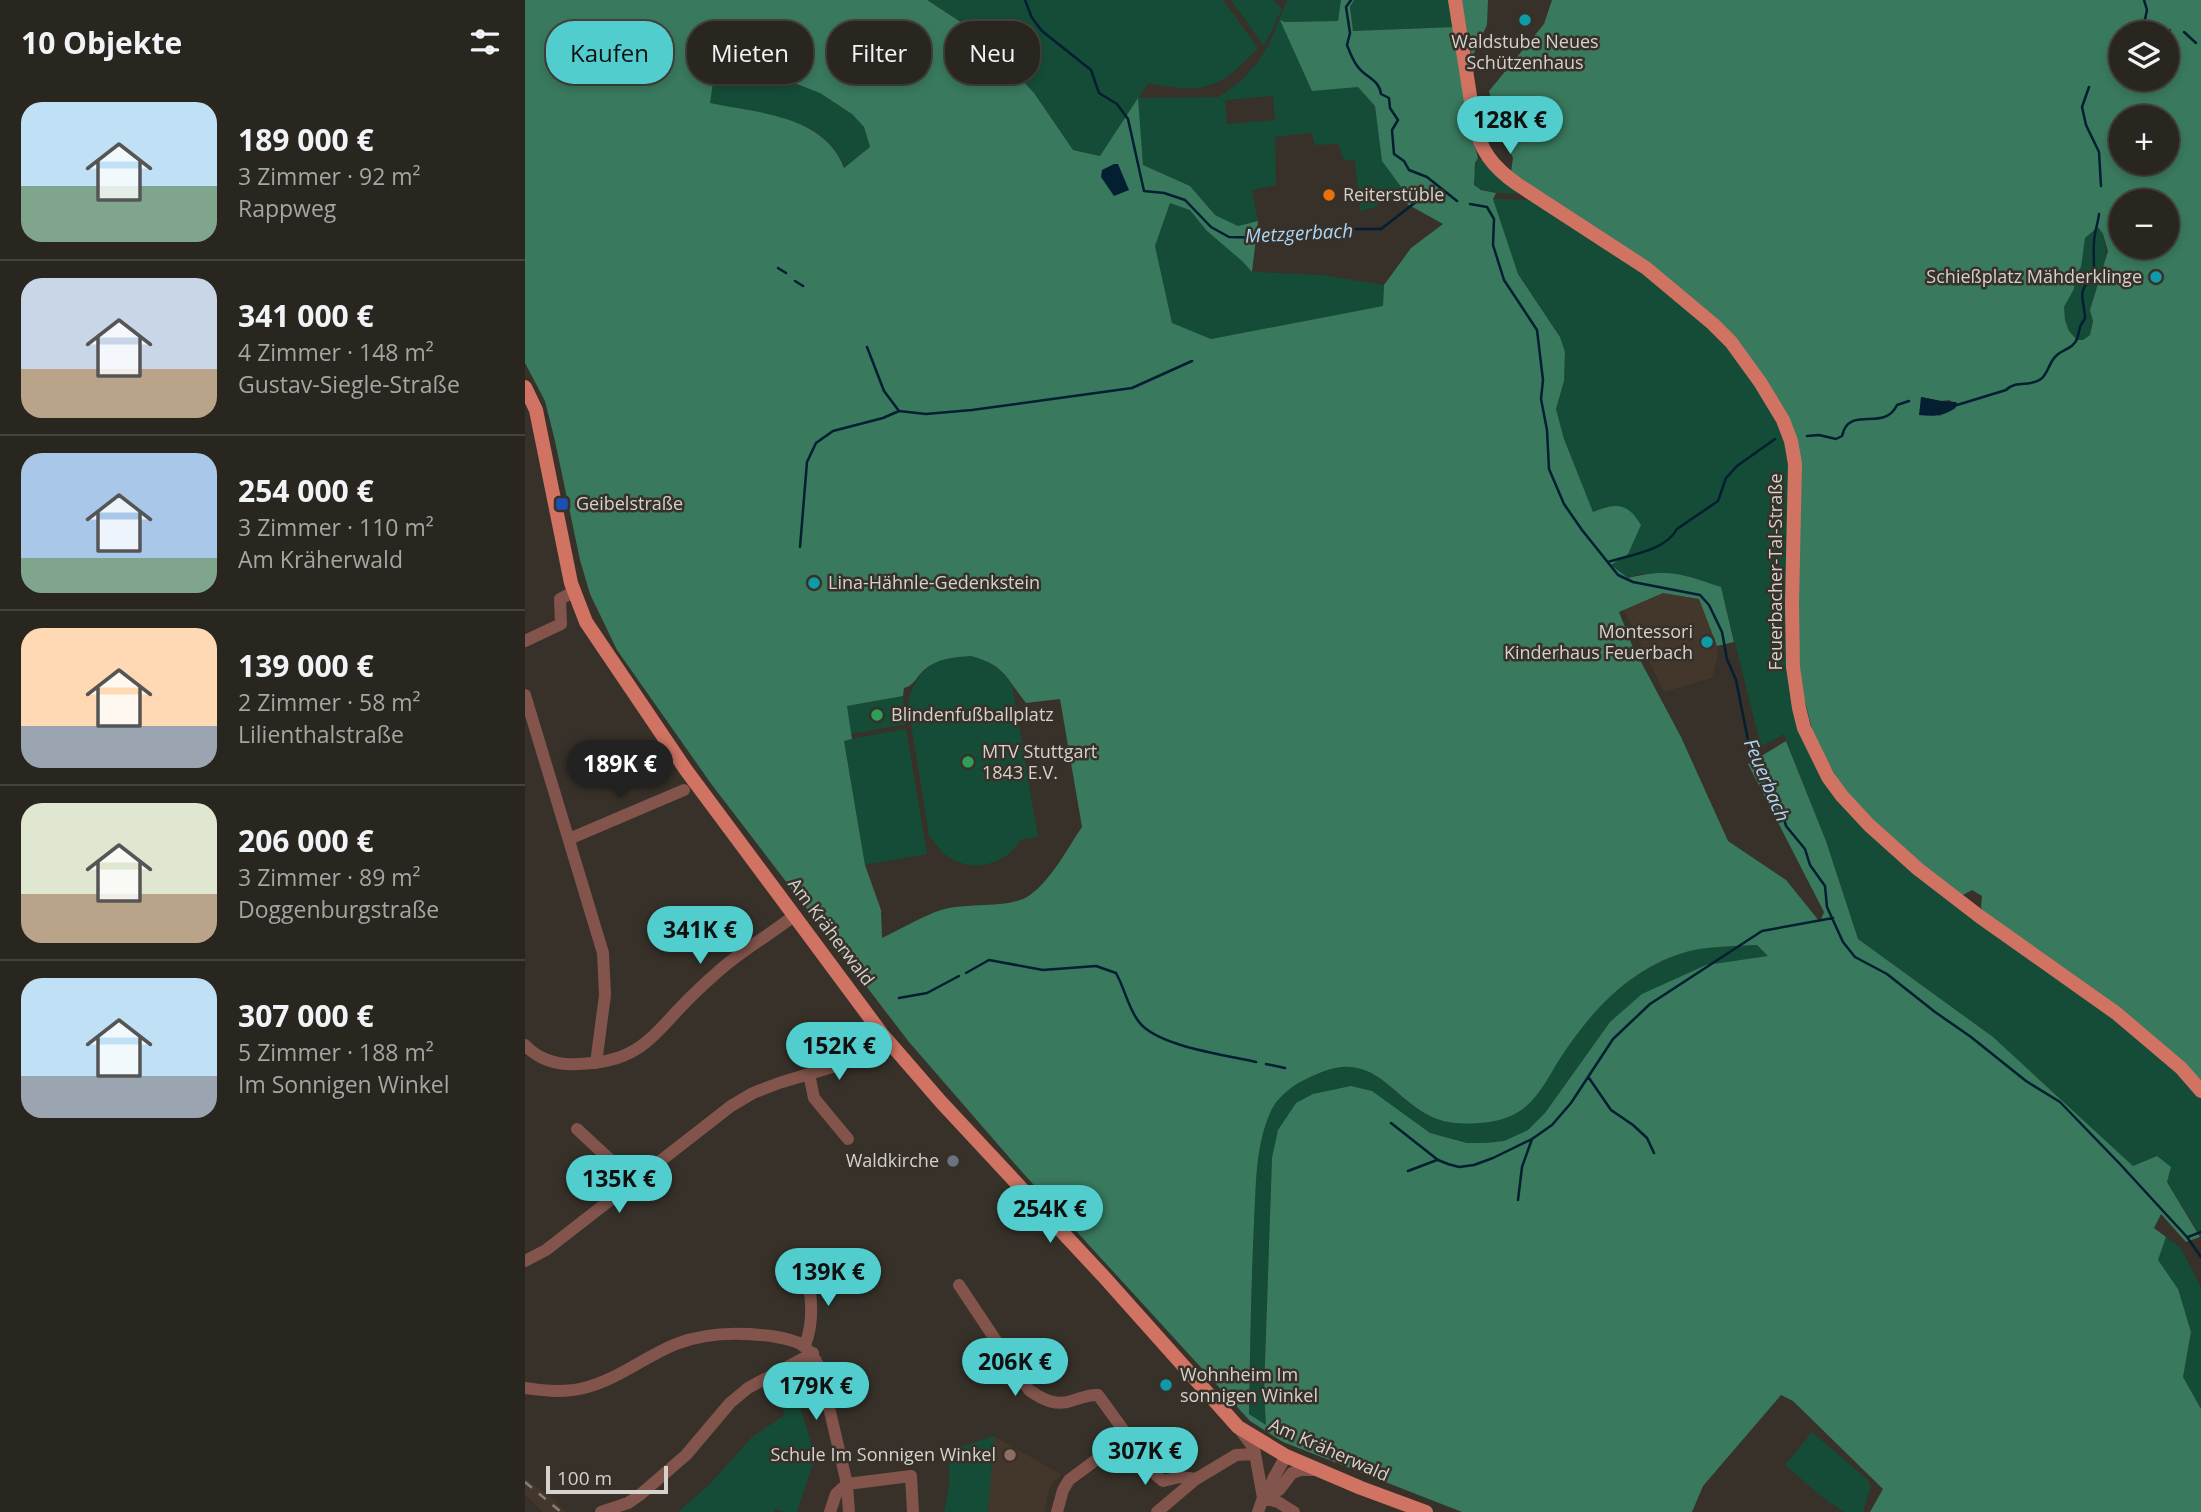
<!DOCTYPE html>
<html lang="de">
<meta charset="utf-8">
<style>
:root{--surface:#29251f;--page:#35312c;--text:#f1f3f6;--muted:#a5a5a4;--line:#45423d;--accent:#52cdcd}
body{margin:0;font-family:"Open Sans",sans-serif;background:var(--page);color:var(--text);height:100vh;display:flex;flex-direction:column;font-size:26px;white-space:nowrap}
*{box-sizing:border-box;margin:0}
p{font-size:23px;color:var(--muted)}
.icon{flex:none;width:38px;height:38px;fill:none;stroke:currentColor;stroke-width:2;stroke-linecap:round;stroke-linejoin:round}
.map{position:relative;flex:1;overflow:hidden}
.side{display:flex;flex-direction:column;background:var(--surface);width:525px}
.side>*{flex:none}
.guide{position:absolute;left:21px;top:21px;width:665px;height:63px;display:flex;gap:14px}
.controls{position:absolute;left:1584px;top:21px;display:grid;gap:14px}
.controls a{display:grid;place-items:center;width:70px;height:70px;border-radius:50%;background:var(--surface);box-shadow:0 4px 10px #0003,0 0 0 2px var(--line);font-size:35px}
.scale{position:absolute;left:21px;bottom:18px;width:122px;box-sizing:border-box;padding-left:7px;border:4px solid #d5d1cc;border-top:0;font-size:19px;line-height:24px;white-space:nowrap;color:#d5d1cc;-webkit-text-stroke:5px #373129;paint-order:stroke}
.price{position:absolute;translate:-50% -60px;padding:0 16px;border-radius:24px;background:var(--accent);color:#111;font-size:23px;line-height:46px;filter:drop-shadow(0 2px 4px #0008)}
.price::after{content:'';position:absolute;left:50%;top:42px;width:21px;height:16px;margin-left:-10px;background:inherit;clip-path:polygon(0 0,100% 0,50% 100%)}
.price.selected{background:#222;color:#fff}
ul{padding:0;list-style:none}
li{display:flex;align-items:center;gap:21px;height:175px;padding:0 21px}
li+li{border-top:2px solid var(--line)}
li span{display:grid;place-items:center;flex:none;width:196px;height:140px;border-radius:21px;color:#555}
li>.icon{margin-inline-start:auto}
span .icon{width:84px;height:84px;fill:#fffc;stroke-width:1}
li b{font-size:30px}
h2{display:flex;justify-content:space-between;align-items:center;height:84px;padding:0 21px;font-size:30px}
.pill{padding:0 24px;border-radius:28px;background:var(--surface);box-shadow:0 4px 10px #0003,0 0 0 2px var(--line);font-size:24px;line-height:63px}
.pill.selected{background:var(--accent);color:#111}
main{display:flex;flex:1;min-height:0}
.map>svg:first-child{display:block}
.built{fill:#42372a}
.green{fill:#154c37;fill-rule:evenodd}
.forest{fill:#39795e;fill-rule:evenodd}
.water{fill:#041f31}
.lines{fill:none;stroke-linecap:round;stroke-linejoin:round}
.stream{stroke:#041f31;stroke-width:2.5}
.minor{stroke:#82544c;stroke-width:12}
.major{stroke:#d07363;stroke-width:14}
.rail{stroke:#847f78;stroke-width:2.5;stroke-dasharray:9 9;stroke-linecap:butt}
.culture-dot{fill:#0f9aa8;stroke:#373129;stroke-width:2.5}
.food-dot{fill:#e8710a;stroke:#373129;stroke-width:2.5}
.transit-dot{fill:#1a4fb4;stroke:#373129;stroke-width:2.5}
.leisure-dot{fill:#2e9e5b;stroke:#373129;stroke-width:2.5}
.worship-dot{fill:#6b7280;stroke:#373129;stroke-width:2.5}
.education-dot{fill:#8d6e63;stroke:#373129;stroke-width:2.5}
.labels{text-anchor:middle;stroke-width:5;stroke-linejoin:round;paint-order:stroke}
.poi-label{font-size:18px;fill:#d5d1cc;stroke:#373129;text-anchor:start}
.street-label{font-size:18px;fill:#d5d1cc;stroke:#373129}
.water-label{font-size:19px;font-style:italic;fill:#acd7f9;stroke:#373129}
</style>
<main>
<section class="side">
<h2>10 Objekte<svg class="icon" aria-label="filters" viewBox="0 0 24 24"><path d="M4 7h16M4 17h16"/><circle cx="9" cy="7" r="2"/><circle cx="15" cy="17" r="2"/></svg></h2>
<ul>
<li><span style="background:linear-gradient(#bfe0f5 60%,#7fa58c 0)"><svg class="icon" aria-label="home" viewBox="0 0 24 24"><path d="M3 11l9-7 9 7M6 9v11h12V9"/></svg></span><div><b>189 000 €</b><p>3 Zimmer · 92 m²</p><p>Rappweg</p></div></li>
<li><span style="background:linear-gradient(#c9d6e8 65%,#b9a48a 0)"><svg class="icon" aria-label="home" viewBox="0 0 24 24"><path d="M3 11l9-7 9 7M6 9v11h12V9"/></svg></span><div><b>341 000 €</b><p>4 Zimmer · 148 m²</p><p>Gustav-Siegle-Straße</p></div></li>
<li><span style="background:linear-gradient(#a9c7e8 75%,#7fa58c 0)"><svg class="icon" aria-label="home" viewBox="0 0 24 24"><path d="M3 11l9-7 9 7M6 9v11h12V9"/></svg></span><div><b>254 000 €</b><p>3 Zimmer · 110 m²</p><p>Am Kräherwald</p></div></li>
<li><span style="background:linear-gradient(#ffd9b3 70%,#9aa5b1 0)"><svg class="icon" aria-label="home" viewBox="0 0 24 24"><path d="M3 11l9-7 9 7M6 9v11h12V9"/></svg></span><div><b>139 000 €</b><p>2 Zimmer · 58 m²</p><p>Lilienthalstraße</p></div></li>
<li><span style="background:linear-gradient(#dfe7d0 65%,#b9a48a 0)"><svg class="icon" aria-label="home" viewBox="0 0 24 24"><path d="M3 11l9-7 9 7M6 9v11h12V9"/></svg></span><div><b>206 000 €</b><p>3 Zimmer · 89 m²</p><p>Doggenburgstraße</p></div></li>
<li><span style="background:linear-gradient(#bfe0f5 70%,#9aa5b1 0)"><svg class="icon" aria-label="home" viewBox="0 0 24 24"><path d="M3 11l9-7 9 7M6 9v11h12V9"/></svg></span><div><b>307 000 €</b><p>5 Zimmer · 188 m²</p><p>Im Sonnigen Winkel</p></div></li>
</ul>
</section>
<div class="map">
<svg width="1676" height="1512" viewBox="0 0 1676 1512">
<rect width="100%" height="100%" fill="#373129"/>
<!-- built -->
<path class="built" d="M1138,593l36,6 18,47v12l-5,20 -48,14 -40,-82z
M469,1436l68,39 -8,5 -6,13 -4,19h-56z
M0,1478l21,15 20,19h-23l-18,-17z"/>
<!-- green -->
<path class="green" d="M402,0h296l35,48c-40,42 -53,46 -110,35l-9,15 80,-1 22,-16 16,-18 12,-19 18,-44h54l-3,21 -53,1 -3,-1 77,66 16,19 7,55 28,38 -3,5 -16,-4 -11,2 -4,5 -16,4 -5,-51h-11l-6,-16 -23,1 -3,-12 -37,4 1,48 -24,5 6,31 -20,5 -23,-11 -25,-29 -47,-21 -6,-66 -36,57 -28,-6 -39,-57 -55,-59zM748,96l2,24 -48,4 -2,-24z
M706,0h42l9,9 -18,37z
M829,0h97l4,27 -102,4 -3,-24z
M190,69l56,5 49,19 32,21 12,13 6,20 -26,21c-17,-53 -88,-55 -134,-65z
M952,159h4l44,35 -29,-1 -19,-5 -4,-7z
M968,199l40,1 93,60 103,86 54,85 7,23 2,231 48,115 278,221 75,65 8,12v139l-34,-56 3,-14 -13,-11 -24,10 -140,-129 -135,-98 -32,-98 -42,-107 -23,13 -40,-160 -80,-13 -13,4 -17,-13 -3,-59 -15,6 -29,-73 -8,-30 8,-28 1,-29 -5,-15 -42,-63z
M645,202l20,7 17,22 35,30 10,11 70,3 62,10 -1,21 -172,33 -39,-16 -17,-77z
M1573,227c13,17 8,40 0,59 -2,6 -3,3 -4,10 -2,13 -1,26 -4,39l-7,5h-6l-8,-9 -4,-11 -1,-13 10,-18 1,-12 6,-10 4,-29z
M447,656c19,6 30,12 40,29l26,152 -18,3c-12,24 -45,32 -68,19 -11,-6 -16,-14 -23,-24l-21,-131c8,-37 27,-47 64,-48z
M378,696l4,28 -56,10 -4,-28z
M381,729l21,125 -62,11 -21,-125z
M1232,945l12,11 -63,9 -96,57 -65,91 -17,17 -24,11 -19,2h-18l-37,-10 -28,-19 -130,44 -8,234 2,34 -17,-12c1,-62 2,-124 5,-186 1,-33 1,-99 21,-126 12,-15 27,-21 44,-28 12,-5 23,-10 36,-7 34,8 50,42 80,51 10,3 75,-9 90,-11 22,-26 38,-56 58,-83 27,-35 67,-63 110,-74 20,-5 43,-4 64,-5z
M1641,1237l14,10 21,40v122l-18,-32 8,-45 -33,-72z
M266,1375l24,82 -18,55h-13l-9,-3 -1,3h-96l32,-28 42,-47 33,-22 -14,-32z
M1287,1432l56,48 3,6 -8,26h-19l-23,-16 -36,-31z
M469,1436l-6,76h-44l5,-25v-36z"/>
<!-- forest -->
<path class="forest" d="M0,0h402l52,34 55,59 39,57 27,6 38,-58 5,67 47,21 25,29 23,11 20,-5 -6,51 -10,-11 -35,-30 -17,-21 -20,-7 -15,43 17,77 39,16 172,-33 1,-21 27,-37 32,-24 -36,-20 3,-5 -28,-38 -7,-55 -17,-19 -46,4 -32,-71 5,2 53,-1 3,-21h13l-4,7 3,24 102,-4 12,88 11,43 -3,5 -1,22 7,5 15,3 -3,6 25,75 42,63 5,15 -1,29 -8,28 8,30 29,73c23,-9 34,-10 48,13l-13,29 -17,11 17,13c42,-10 53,-4 93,9l13,55 -17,4 -18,-47 -36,-6 -44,19 13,33 49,92 47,104 58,39 34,42 4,-10 -76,-148 38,-23 40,100 32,98 135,98 140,129 24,-10 14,11 -4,15 33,55 -14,5 -25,-28 -7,14 12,9 -8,23 20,29 13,43 -8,45 18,32v103h-331l13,-23 -90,-88 -12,-6 -78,91 -11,26h-230l-179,-70 -33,-21 -228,-249 -113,-130 -197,-257 -95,-135 -27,-56 -10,-34 -25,-119 -10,-40 -20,-38zM190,69l56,5 49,19 32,21 12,13 6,20 -26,21c-19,-53 -87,-55 -134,-65zM446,656c34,9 35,22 55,47l34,-4 22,128c-15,22 -30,52 -52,68 -18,14 -65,7 -89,15 -20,7 -40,19 -59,28l-1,-28 -16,-45 -21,-124 8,-2 -5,-33 56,-10 1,-8c11,-3 12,-11 20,-18 14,-12 30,-13 47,-14zM1232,945l11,11 -62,9 -64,29 -32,28 -65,91 -17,17 -24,11 -19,2h-18l-37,-10 -58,-42 -21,-5 -38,8 -17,9 -18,27 -6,28 -8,234 2,33 -17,-11c1,-64 2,-127 5,-191 2,-34 1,-72 14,-105 4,-11 9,-18 17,-25 12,-11 23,-15 37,-21 55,-22 72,31 115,47 14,5 28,5 42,4 16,-1 32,-5 45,-15 19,-15 29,-41 43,-60 31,-45 71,-85 127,-98 20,-4 42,-4 63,-5z
M936,0h27l-1,25 -15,32z
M1027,0h649v1084l-218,-171 -2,-6 1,-11 -10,-6 -11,6 -39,-31 -77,-71 -32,-61 -12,-47 -4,-73 2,-161 -66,-112 -222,-168 2,-14 -17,-37 -7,-30 55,-67zM1596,33h46v46h-46zM1596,117h46v46h-46zM1596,201h46v46h-46zM1573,227l5,7 5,17 -18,59 3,11 -3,14 -7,5h-6l-8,-9 -4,-11 -1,-13 10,-18 1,-12 6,-10 4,-29zM1396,397l20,4 9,-1 6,8 -17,8z"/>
<!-- water -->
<path class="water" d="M589,164h4l11,26 -15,6 -13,-19 1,-7z
M1396,397l20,4 15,1 2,3c-11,11 -24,12 -39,10z"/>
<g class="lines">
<!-- stream -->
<path class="stream" d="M500,0l7,18 10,13 49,39 8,23 18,11 11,15 16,72 20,2 21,7 26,27 18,10 44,1 74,-9h34l40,-31 20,-9
M826,0l-5,7 4,26 -3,12c3,8 6,16 11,22 8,11 21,12 23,27l8,4 1,10 8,12 -6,10 2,24 10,7 5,9 18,7 30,24
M1659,32l12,11
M1617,33l5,-23 -3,-10
M1635,33l10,-3
M1564,87l-7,20 4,18 13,27 2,34
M945,204l17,3 7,12 -1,26 11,35 33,50 6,50 -2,19 6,31 2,39 15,35 18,26 36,45 15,7 67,13 9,10 13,27 5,27 9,21 14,70 31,57 5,19 19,23 5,16 15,21 2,21 16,35 12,15 32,17 48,38 36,25 55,44 34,21 59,61 68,74 14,20
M253,268l8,5
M270,281l8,5
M342,347l17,44 15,20
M1432,405l49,-15c12,-11 23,-2 35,-11 7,-5 8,-17 15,-23 7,-7 17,-7 21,-17 3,-8 1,-13 8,-20 0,-18 -10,-28 8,-41 2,-13 0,-23 1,-36 0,-9 4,-18 5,-28
M1282,436l12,-1 17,4 6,-3c7,-32 42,-3 55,-31l12,-4
M275,547l7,-85 9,-19 17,-12 50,-13 16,-7 27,3 46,-4 160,-22 60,-27
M1083,562c22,-7 57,-11 69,-33l41,-28 8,-23 11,-12 38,-27
M441,973l23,-13 54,10 53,-4 20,7c9,16 12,35 23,49 18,24 86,33 117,40
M374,998l28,-5 32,-17
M741,1064l19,4
M1064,1078l22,32 22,15 14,13 7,15
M866,1123l47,37 10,4 11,3 15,-2 19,-7 39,-19 20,-14 19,-22 42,-64 37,-35 112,-73 71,-13
M883,1171l29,-11
M993,1200l4,-33 10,-28
M1663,1237l13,-5"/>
<!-- minor -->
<path class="minor" d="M0,641l36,-17 -1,-25 13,-7
M0,695l78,258 2,42 -9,68
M44,839l115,-49
M0,1045c14,15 33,20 53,19 52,-1 68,-19 100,-54 13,-14 28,-28 43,-41 23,-20 50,-35 74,-54
M284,1074l5,24 34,41
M52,1129l57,53
M0,1261l21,-11 185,-144 22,-13 26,-10 60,-18 43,-31
M434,1285l70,105c14,10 28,17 45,10 8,-2 15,-6 24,-5l59,81 6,5 17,-4 16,2
M280,1345c10,-25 6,-52 1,-78
M0,1388c19,3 40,5 59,0 33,-8 60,-31 92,-44 30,-12 63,-12 95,-8 27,4 38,8 49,33l27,115 -11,10 -6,18
M716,1431l13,17 9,50
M744,1493l4,-14 13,-23
M738,1498l15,4 16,10
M76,1512l27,-9 13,-9 45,-39 44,-52 18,-15 65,-35
M324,1512l-2,-28 64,-8 2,36
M532,1512l6,-22 6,-10 59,-44
M632,1512l39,-33 40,-24 19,-1
M733,1512l5,-14 6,-5 10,-3 13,-17 9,-3h16"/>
<!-- major -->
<path class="major" d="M930,0l19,121c6,30 19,46 43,63l129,84 67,56 18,18 29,40 23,38 8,21 4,23 -3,140 1,63 6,41 5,20 24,49 14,19 27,29 49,44 61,47 137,97 65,55 20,23
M0,387l11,23 35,173 15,39 100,148 196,264 59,68 164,176 133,149 48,29 75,32 65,24"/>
<!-- rail -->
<path class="rail" d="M0,1482l36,30"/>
</g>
<!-- markers -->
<g class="culture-dot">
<circle cx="1000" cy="20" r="7"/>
<circle cx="1631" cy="277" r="7"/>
<circle cx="289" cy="583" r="7"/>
<circle cx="1182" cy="642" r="7"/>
<circle cx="641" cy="1385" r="7"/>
</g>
<circle class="food-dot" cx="804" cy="195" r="7"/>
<rect class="transit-dot" x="30" y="497" width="14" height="14" rx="3.5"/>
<g class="leisure-dot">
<circle cx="352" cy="715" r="7"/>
<circle cx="443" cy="762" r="7"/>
</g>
<circle class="worship-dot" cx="428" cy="1161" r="7"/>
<circle class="education-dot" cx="485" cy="1455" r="7"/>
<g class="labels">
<!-- poi labels -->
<g class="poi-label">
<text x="1000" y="48" text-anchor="middle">Waldstube Neues<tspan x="1000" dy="21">Schützenhaus</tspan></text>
<text x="818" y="201">Reiterstüble</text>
<text x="1617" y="283" text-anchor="end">Schießplatz Mähderklinge</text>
<text x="51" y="510">Geibelstraße</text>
<text x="303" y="589">Lina-Hähnle-Gedenkstein</text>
<text x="1168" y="638" text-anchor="end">Montessori<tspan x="1168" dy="21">Kinderhaus Feuerbach</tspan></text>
<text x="366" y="721">Blindenfußballplatz</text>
<text x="457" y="758">MTV Stuttgart<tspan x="457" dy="21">1843 E.V.</tspan></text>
<text x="414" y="1167" text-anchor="end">Waldkirche</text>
<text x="655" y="1381">Wohnheim Im<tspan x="655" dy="21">sonnigen Winkel</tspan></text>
<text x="471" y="1461" text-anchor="end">Schule Im Sonnigen Winkel</text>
</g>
<!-- street labels -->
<g class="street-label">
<text transform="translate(1251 572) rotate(-90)" y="6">Feuerbacher-Tal-Straße</text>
<text transform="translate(306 932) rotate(53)" y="6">Am Kräherwald</text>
<text transform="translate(804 1450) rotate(24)" y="6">Am Kräherwald</text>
</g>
<!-- water labels -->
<g class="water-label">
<text transform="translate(774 233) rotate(-3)" y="7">Metzgerbach</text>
<text transform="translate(1242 780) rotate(67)" y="7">Feuerbach</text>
</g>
</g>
</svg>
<div class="controls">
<a><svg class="icon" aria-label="layers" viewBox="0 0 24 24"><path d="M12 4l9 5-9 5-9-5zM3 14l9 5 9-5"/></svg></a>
<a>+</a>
<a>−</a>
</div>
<div class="scale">100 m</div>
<b class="price" style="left:985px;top:156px">128K €</b>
<b class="price selected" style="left:95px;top:800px">189K €</b>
<b class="price" style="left:175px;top:966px">341K €</b>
<b class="price" style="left:314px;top:1082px">152K €</b>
<b class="price" style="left:94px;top:1215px">135K €</b>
<b class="price" style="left:525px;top:1245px">254K €</b>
<b class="price" style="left:303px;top:1308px">139K €</b>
<b class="price" style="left:490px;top:1398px">206K €</b>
<b class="price" style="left:291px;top:1422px">179K €</b>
<b class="price" style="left:620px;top:1487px">307K €</b>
<div class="guide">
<a class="pill selected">Kaufen</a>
<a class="pill">Mieten</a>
<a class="pill">Filter</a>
<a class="pill">Neu</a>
</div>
</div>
</main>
